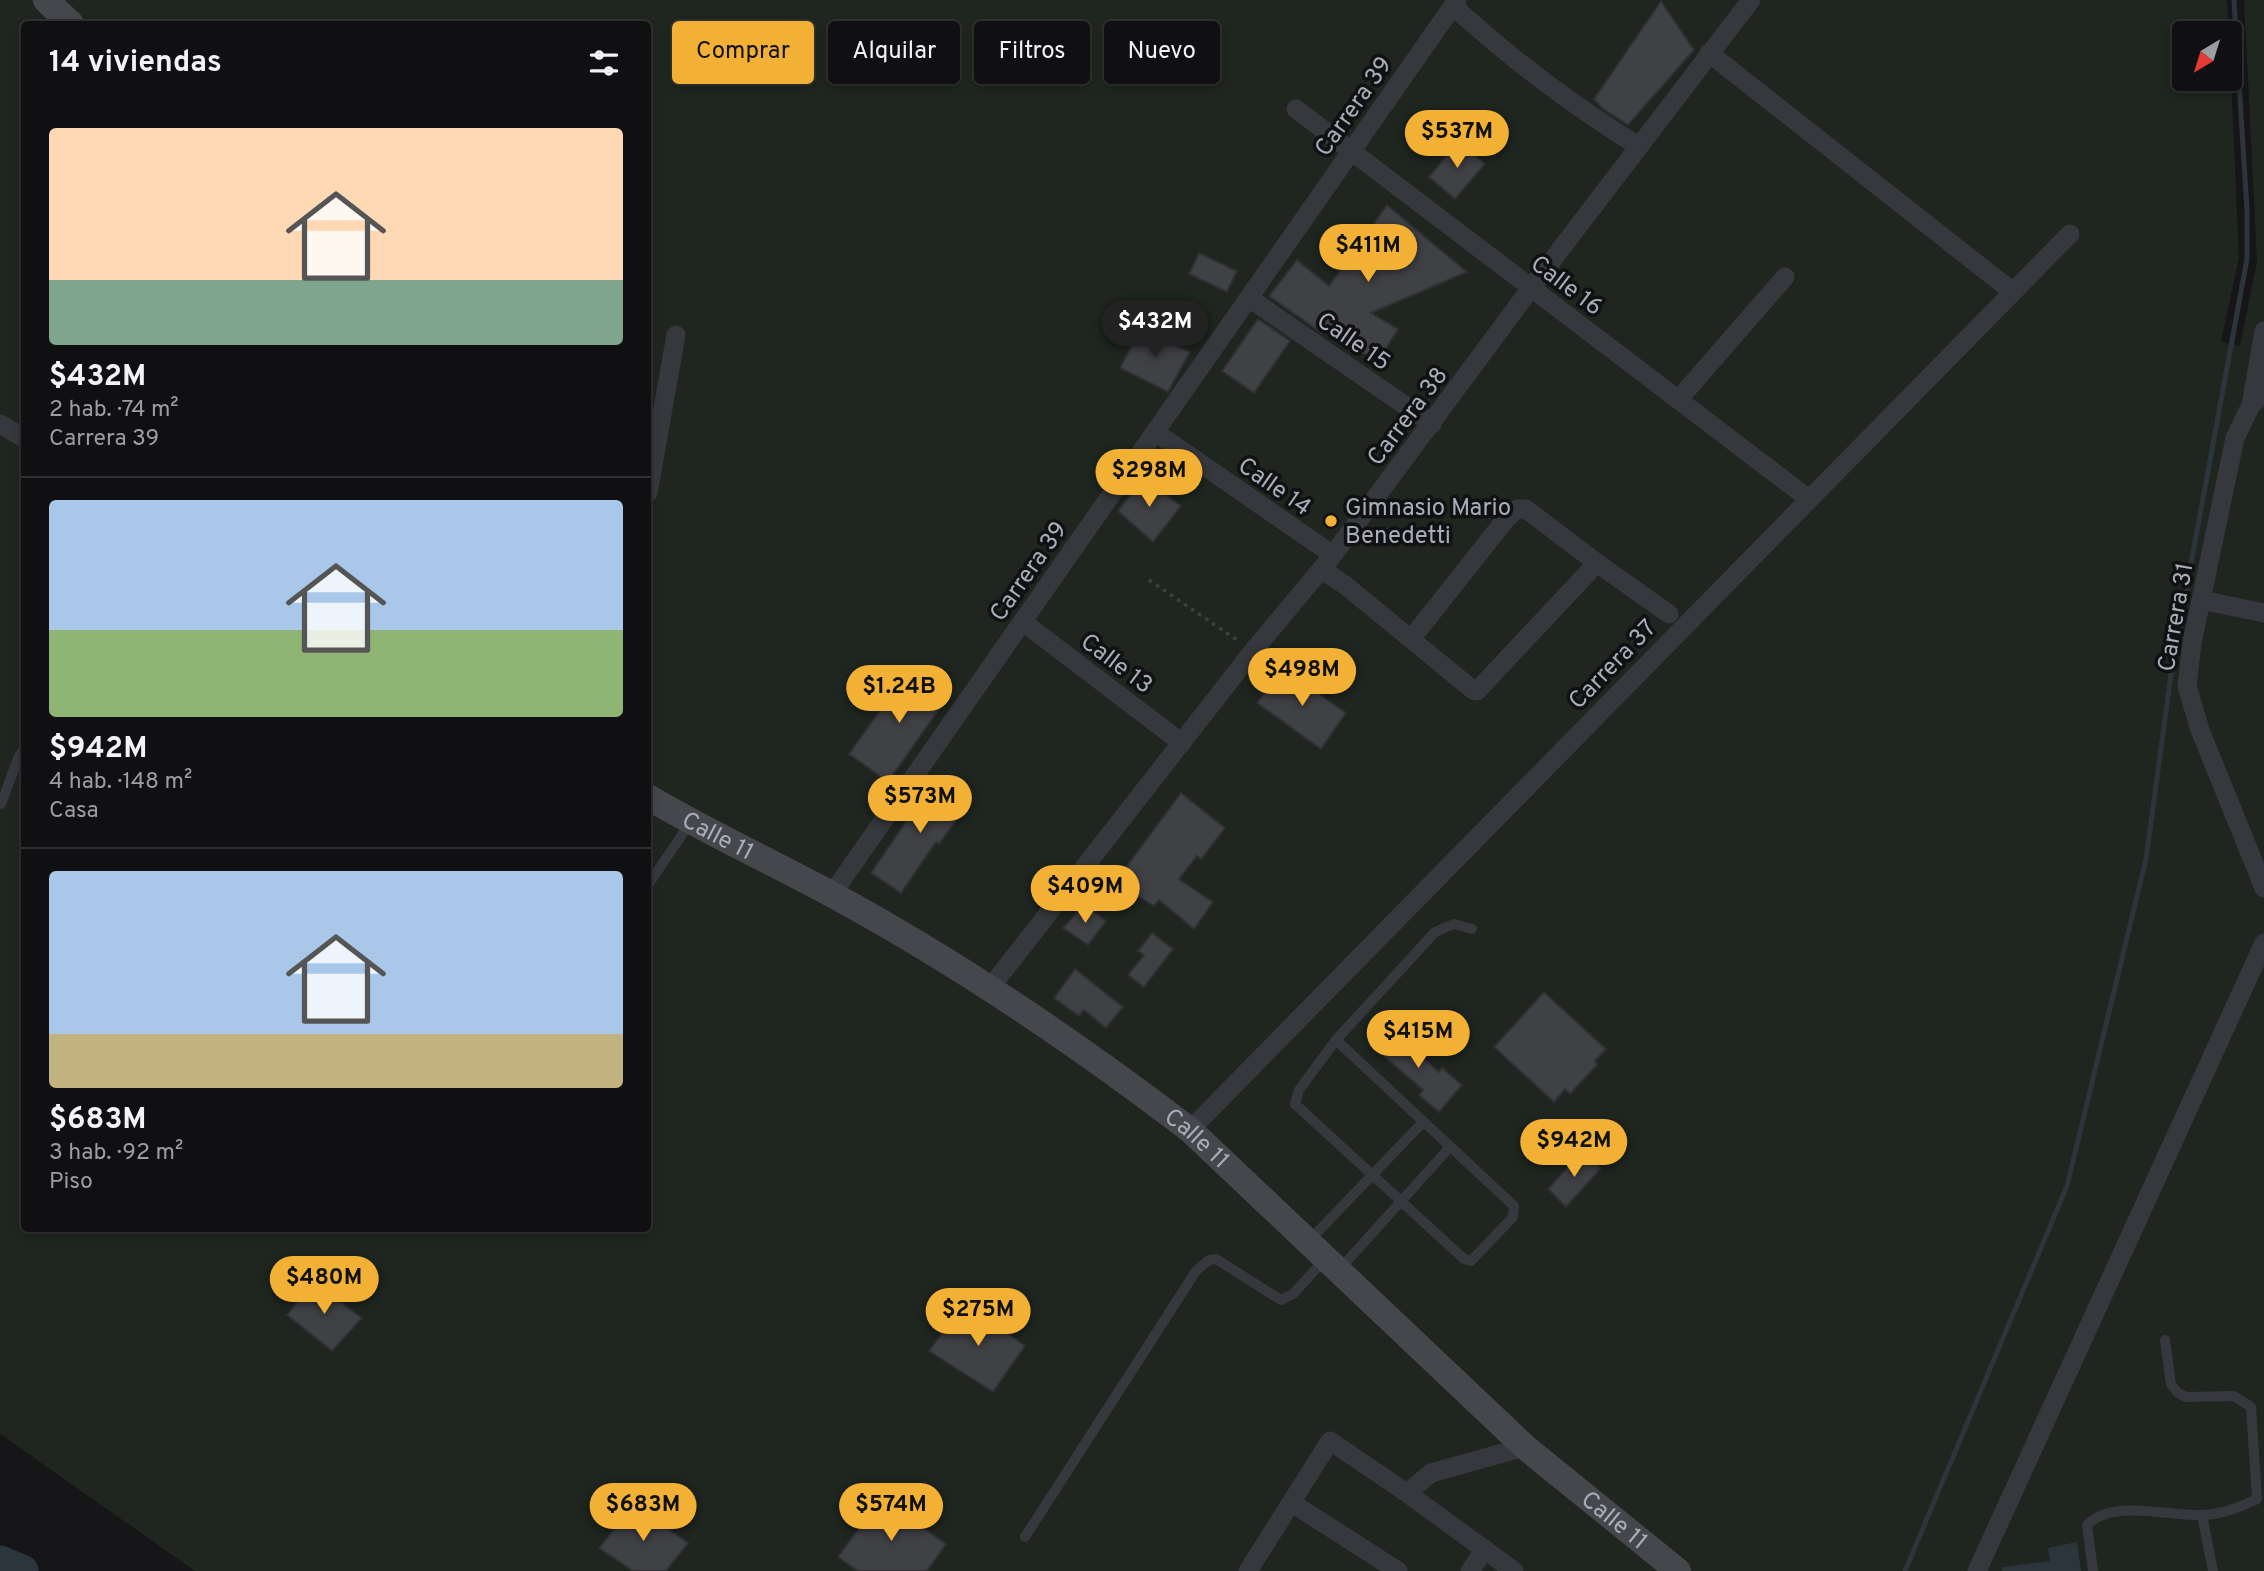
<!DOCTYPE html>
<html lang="es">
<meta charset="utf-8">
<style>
:root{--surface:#101012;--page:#1e1e20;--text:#f1f3f6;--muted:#9c9d9f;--line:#303032;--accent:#f2b134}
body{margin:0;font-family:Overpass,sans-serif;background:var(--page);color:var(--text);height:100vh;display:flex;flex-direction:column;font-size:26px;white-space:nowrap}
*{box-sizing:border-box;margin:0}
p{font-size:23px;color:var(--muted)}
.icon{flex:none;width:38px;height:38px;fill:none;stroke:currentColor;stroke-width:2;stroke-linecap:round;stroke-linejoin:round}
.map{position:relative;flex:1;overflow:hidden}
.panel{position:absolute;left:21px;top:21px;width:630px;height:1211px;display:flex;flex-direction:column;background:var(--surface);border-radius:7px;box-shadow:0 4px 10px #0003,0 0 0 2px var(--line)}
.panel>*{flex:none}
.hud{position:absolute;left:672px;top:21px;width:665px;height:63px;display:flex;gap:14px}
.needle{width:46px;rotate:218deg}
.tools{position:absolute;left:2172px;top:21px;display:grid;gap:14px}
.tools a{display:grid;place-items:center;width:70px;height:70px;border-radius:7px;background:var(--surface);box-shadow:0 4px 10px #0003,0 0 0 2px var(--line);font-size:35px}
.price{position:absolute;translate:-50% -60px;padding:0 16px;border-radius:24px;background:var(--accent);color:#111;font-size:23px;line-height:46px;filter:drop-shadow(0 2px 4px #0008)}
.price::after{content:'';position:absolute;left:50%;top:42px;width:21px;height:16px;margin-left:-10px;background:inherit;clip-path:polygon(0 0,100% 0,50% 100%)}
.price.current{background:#222;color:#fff}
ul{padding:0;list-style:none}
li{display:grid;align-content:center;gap:14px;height:371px;padding:0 28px}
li+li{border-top:2px solid var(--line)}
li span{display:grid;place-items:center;height:217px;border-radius:7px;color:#555}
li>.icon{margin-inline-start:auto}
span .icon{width:126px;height:126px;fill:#fffc;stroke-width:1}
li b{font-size:30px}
h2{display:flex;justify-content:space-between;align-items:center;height:84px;padding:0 28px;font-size:30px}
.chip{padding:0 24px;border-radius:7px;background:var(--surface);box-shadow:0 4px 10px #0003,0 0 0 2px var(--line);font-size:24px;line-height:63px}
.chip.current{background:var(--accent);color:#111}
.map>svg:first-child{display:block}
.green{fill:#1e261f;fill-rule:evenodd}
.water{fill:#2c353c}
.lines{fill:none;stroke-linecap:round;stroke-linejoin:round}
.stream{stroke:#2c353c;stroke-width:5}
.river{stroke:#2c353c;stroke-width:33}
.building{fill:#404145;stroke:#303034;stroke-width:2}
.path{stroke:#3d3f44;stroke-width:3.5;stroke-dasharray:3.5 5;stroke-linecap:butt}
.service{stroke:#37383d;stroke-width:10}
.minor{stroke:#37383d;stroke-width:19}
.secondary{stroke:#45474d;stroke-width:26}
.poi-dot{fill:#f2b134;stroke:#111113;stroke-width:2.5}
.labels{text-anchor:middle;stroke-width:7;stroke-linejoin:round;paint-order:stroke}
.street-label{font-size:24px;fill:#a8adb8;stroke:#111113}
.poi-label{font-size:24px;fill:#a8adb8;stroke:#111113;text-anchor:start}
</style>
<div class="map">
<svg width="2264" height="1571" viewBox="0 0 2264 1571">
<rect width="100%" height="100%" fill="#161618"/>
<!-- green -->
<path class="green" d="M0,0h2227l2,33h-45v46h46v-26l9,205 -18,84 19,4 17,-85 -13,-261h20v1571h-2069l-195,-137zM24,24h624v1204h-624z"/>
<!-- water -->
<path class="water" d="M2077,1542l4,29h-79v-4l48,-6 -2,-13z"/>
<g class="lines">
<!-- stream -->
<path class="stream" d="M1905,1571l162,-385 79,-327 26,-192 75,-408v-49l-13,-210"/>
<!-- river -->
<path class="river" d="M0,1562l22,9"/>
</g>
<!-- building -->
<path class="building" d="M1661,1l33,49 -66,75 -26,-17 -8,-9z
M1458,142l27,22 -30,35 -26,-22z
M1387,205l80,67 -96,41 27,16 -20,33 -54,-32 -2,3 -53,-37 28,-36 32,26z
M1199,253l38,18 -10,21 -38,-18z
M1258,319l32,22 -36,52 -32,-22z
M1141,327l49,25 -22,40 -48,-24z
M1143,477l38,29 -28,36 -35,-31z
M910,668l39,27 -61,87 -39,-28z
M1283,668l63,45 -25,36 -64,-46z
M935,779l34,24 -30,41 -3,-2 -35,51 -30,-20z
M1181,793l44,35 -24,31 -4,-3 -18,23 34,23 -19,27 -35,-29 -5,6 -39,-24z
M1084,904l22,17 -18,24 -25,-17z
M1152,933l21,16 -29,38 -16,-12 16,-20 -6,-4z
M1075,969l48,38 -17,21 -22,-18 -5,6 -25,-18z
M1544,992l62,57 -11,12 2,4 -27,29 -5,-5 -11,13 -60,-55z
M1386,1026l53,46 3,-4 20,17 -23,27 -20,-17 4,-5 -52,-45z
M1581,1152l20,16 -35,39 -18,-18z
M313,1281l49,37 -30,33 -45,-36z
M965,1302l60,44 -32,46 -64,-41z
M881,1497l65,47 -19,27h-69l-20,-14z
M634,1504l54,39 -22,28h-33l-34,-23z"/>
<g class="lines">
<!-- path -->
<path class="path" d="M1149,580l88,60"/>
<!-- service -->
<path class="service" d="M1,804l18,-48 5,-7
M648,885l42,-62
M1336,1040l178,166 -1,11 -42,44 -7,-2 -169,-155 4,-14z
M1336,1040l99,-108 19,-8 18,5
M1309,1241l114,-119
M1339,1270l111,-123
M2202,1515l11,56
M1025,1537l171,-266 13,-11 7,-1 65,41 12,-6 33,-36
M2093,1571l-6,-46c25,-27 84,-8 117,-10 18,-1 37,-8 53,-16l-6,-92 -17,-11 -48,1 -8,-4 -7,-9 -6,-44"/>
<!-- minor -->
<path class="minor" d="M1453,6c58,53 119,99 185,140
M1709,53l304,239
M1296,109l513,390
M1249,298l183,126
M2264,394l-13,11 -16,33 -43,205 -5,43 13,44 64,158
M1678,400l107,-123
M2251,405l13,-74
M0,424l24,14
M1155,432l178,123
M648,493l28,-158
M1321,569l24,16 128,105 4,1 120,-128
M2201,600l63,13
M1023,622l159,121
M1411,639l95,-120 11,-10h9l71,54 72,51
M832,894l625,-894
M990,988l263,-337 80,-96 198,-267 220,-288
M1190,1130l880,-896
M1407,1493l24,-20 94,-26
M1292,1503l106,68
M1248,1571l82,-130 77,52 107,78
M1470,1571l15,-22
M1977,1571l287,-628"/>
<!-- secondary -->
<g class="secondary">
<path d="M46,0l25,24"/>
<path id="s1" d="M648,797c59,35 122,64 183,97 126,68 245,149 359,236l335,317 153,124"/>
</g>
</g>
<!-- markers -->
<circle class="poi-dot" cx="1331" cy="521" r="7"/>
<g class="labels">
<!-- street labels -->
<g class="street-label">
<text transform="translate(1353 106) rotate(-55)" y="8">Carrera 39</text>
<text transform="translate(1567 285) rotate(37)" y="8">Calle 16</text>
<text transform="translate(1354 341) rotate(35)" y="8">Calle 15</text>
<text transform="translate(1407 416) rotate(-53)" y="8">Carrera 38</text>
<text transform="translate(1275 486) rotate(35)" y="8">Calle 14</text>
<text transform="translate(1028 571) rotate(-55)" y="8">Carrera 39</text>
<text transform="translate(2175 617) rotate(-80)" y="8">Carrera 31</text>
<text transform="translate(1117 663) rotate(37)" y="8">Calle 13</text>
<text transform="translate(1612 664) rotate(-46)" y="8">Carrera 37</text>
<text dy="8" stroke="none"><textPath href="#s1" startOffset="80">Calle 11</textPath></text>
<text dy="8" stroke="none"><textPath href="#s1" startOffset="648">Calle 11</textPath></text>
<text dy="8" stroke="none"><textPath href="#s1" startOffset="1214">Calle 11</textPath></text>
</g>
<!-- poi labels -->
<g class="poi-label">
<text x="1345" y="515">Gimnasio Mario<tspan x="1345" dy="28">Benedetti</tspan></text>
</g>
</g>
</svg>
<div class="tools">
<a><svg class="needle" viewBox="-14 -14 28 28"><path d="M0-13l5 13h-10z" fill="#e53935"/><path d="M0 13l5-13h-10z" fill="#9c9d9f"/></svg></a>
</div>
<b class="price" style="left:1457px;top:170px">$537M</b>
<b class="price" style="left:1368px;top:284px">$411M</b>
<b class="price current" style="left:1155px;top:360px">$432M</b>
<b class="price" style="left:1149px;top:509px">$298M</b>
<b class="price" style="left:1302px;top:708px">$498M</b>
<b class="price" style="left:899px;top:725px">$1.24B</b>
<b class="price" style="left:920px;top:835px">$573M</b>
<b class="price" style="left:1085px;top:925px">$409M</b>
<b class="price" style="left:1418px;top:1070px">$415M</b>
<b class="price" style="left:1574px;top:1179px">$942M</b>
<b class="price" style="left:324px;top:1316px">$480M</b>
<b class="price" style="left:978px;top:1348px">$275M</b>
<b class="price" style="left:643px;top:1543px">$683M</b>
<b class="price" style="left:891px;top:1543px">$574M</b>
<div class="hud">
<a class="chip current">Comprar</a>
<a class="chip">Alquilar</a>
<a class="chip">Filtros</a>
<a class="chip">Nuevo</a>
</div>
<section class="panel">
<h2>14 viviendas<svg class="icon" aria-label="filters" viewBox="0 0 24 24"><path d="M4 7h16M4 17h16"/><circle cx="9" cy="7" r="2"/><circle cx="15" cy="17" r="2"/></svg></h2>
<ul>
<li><span style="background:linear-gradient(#ffd9b3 70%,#7fa58c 0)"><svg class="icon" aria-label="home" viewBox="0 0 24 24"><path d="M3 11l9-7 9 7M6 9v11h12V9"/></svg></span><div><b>$432M</b><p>2 hab. · 74 m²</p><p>Carrera 39</p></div></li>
<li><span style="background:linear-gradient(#a9c7e8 60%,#8fb573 0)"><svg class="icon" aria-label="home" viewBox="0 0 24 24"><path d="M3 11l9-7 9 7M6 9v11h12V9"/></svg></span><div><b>$942M</b><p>4 hab. · 148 m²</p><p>Casa</p></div></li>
<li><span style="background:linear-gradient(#a9c7e8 75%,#c2b280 0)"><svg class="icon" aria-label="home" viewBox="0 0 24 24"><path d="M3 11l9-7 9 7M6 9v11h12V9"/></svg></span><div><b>$683M</b><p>3 hab. · 92 m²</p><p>Piso</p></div></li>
</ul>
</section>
</div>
